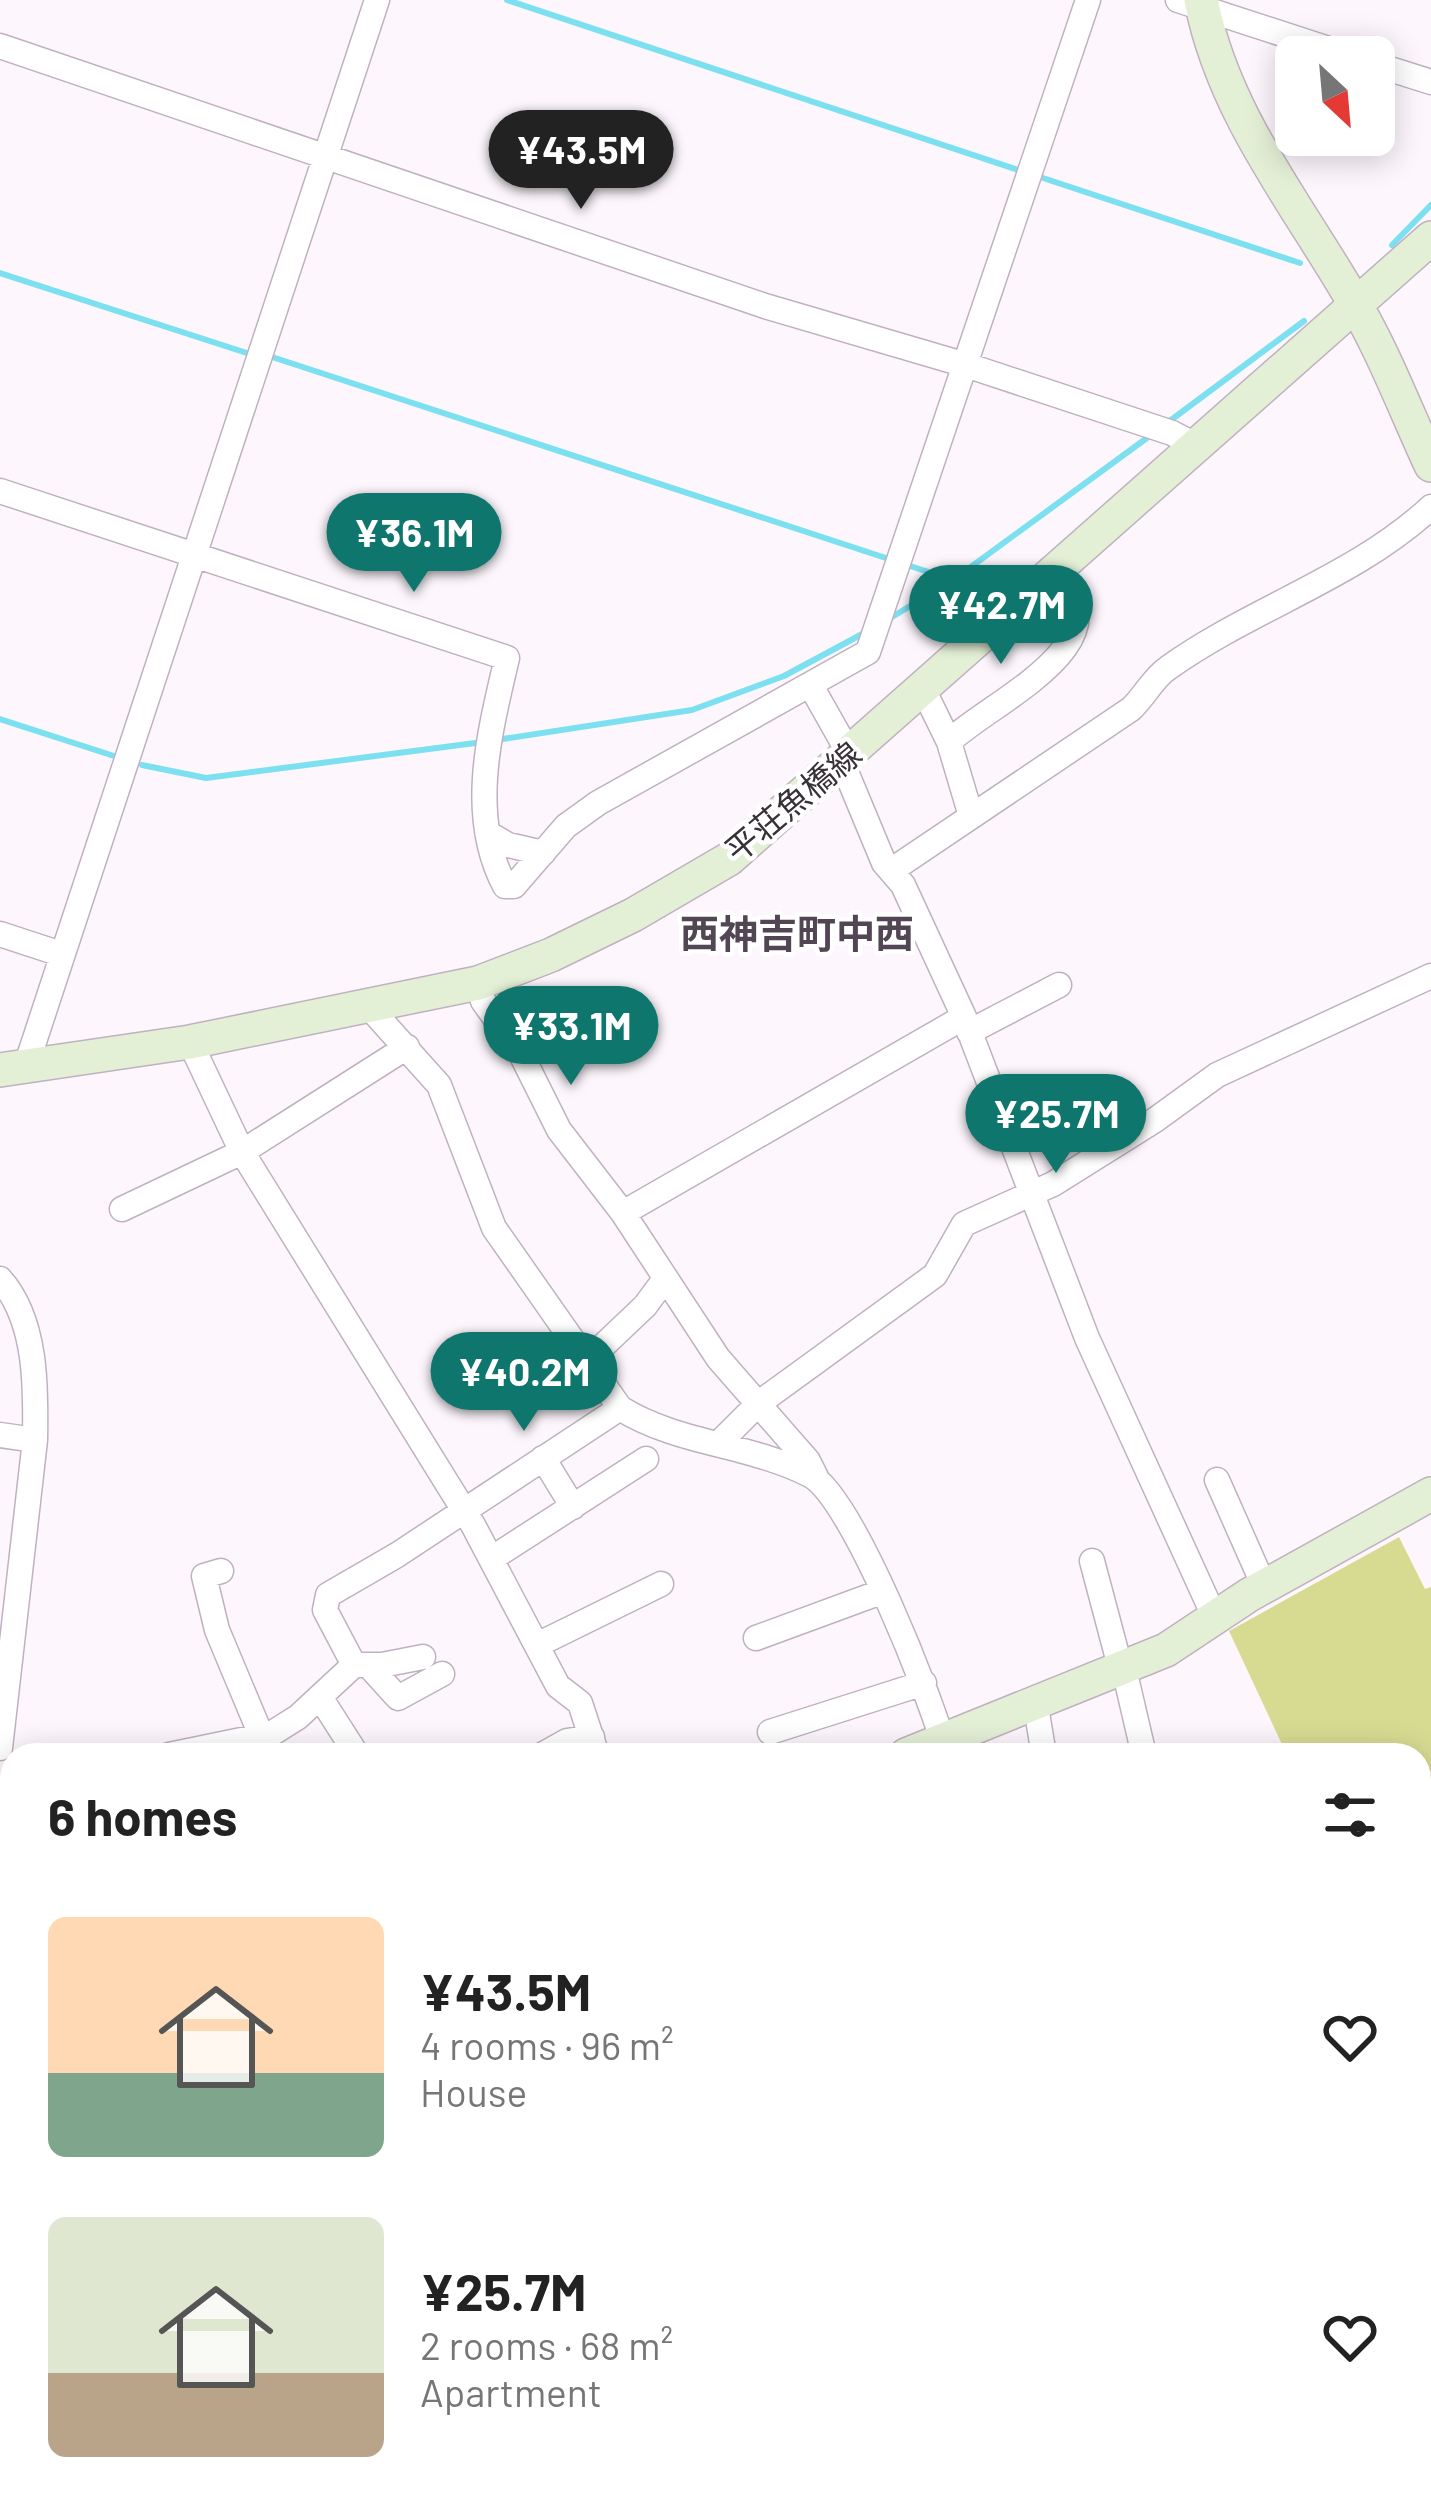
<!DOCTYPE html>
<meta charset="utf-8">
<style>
:root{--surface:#fff;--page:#f6f6f6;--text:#222;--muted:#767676;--accent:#0f766e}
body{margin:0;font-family:Barlow,"Noto Sans JP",sans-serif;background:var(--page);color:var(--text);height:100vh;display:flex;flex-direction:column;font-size:45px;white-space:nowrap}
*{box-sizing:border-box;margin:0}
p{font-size:39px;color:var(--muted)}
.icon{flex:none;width:66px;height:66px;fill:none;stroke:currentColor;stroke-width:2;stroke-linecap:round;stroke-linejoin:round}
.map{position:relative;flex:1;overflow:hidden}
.side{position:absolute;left:0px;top:1743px;width:1431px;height:768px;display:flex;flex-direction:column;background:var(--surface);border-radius:36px 36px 0 0;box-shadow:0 6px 30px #0003}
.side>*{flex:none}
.needle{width:78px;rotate:154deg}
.fabs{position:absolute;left:1275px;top:36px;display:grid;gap:24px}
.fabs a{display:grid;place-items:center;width:120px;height:120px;border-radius:18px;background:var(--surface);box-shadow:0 6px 30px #0003;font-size:60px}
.price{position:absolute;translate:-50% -102px;padding:0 27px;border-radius:42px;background:var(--accent);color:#fff;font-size:39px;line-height:78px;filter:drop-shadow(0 3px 6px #0008)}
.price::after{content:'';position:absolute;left:50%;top:72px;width:36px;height:27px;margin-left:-18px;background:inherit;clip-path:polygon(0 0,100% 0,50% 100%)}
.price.selected{background:#222;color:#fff}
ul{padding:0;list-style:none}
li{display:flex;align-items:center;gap:36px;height:300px;padding:0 48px}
li span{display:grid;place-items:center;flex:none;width:336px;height:240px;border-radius:18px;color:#555}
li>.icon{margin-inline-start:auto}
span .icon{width:144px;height:144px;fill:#fffc;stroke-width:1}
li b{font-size:51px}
h2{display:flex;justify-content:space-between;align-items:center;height:144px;padding:0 48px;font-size:51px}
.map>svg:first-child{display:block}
.green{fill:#d7db92}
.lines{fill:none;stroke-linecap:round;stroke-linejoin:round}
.stream{stroke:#7ce0f1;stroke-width:6}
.street-casing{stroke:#c0b1c1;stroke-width:27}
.secondary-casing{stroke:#c0b1c1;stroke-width:36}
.street{stroke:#fff;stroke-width:24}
.secondary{stroke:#e4f0d6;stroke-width:33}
.labels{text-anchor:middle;stroke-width:9;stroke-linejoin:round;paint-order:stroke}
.street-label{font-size:33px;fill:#383238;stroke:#fff}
.quarter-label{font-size:39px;font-weight:bold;fill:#524654;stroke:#fff}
</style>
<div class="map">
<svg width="1431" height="2511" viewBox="0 0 1431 2511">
<rect width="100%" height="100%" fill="#fdf7fd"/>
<!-- green -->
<path class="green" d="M1399,1537l26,52 6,-2v438l-12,3v-273h-132l-58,-124z"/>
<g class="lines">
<!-- stream -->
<path class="stream" d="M507,0l511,170
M1043,178l257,85
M1392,245l39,-40
M0,273l253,82
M266,355l626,205
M1167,423l137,-102
M904,564l49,16
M887,620l66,-40 198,-145
M0,719l114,37
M496,740l196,-30 92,-34 82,-44
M142,765l64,13 277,-36"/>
<defs>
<path id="street" d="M1178,0l175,57
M0,46l765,260 201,59 206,68 23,12
M1374,64l57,18
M0,491l507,167c-17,73 -40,157 -2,228h9l52,-60 32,-23 270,-151 220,-652
M811,686l39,69
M923,689l26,53 22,74
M949,742c36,-37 187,-102 102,-167
M842,762l42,101 19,22 61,132 123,321 127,278
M489,834l19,11 35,8
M892,870l239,-161c13,-12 23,-32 37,-41 84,-60 188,-91 263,-161
M0,934l61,20
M478,983l5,18 38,53 38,76 64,83 95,145 90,103 8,16
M369,1007l70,78 55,143 126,180c57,36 129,36 190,67 42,21 123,227 136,278
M969,1032l90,-47
M190,1042l52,110 231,373 85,161 22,17 17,52
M26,1066l351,-1066
M122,1209l120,-57 165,-105
M623,1213l341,-196
M0,1279c37,41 36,109 35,161l-35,-5
M586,1362l59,-56 20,-27
M719,1443l40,-40 176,-128 29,-51 89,-40 102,-64 62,-45 214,-99
M543,1458l30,49
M1217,1480l47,106
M491,1559l155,-100
M1092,1561l29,109
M221,1571l-17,5 13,54 44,105
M756,1638l125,-46
M537,1645l124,-61
M354,1665l-29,-55 3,-15 69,-40 223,-147
M368,1665l30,33 44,-24
M1124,1669l20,86
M320,1697l37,58
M1035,1701l9,54
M770,1732l154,-49
M0,1748l35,-308
M169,1755l102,-21 27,-17 56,-52h28l41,-8
M542,1755l25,-14 25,-4
M0,1799l12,-3
M0,2112l12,8
M1419,2206l12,-1
M0,2345l11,166
M860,2511l6,-12"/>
<path id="secondary" d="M1201,0c22,113 94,201 150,297 32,53 54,112 80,168
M0,1070l190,-28 288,-59 73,-28 82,-40 96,-56 702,-621
M906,1755l260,-105 83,-55 182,-101
M0,2166l12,-4"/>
</defs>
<!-- street casing -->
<use href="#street" class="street-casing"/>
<!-- secondary casing -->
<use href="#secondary" class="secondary-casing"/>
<!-- street -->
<use href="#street" class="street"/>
<!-- secondary -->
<use href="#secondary" class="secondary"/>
</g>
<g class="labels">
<!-- street labels -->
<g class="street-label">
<text transform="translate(793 802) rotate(-40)" y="12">平荘魚橋線</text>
</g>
<!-- quarter labels -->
<g class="quarter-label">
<text x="797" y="948">西神吉町中西</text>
</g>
</g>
</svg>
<div class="fabs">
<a><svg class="needle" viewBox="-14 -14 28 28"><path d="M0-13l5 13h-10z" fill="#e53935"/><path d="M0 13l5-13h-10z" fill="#767676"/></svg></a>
</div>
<b class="price selected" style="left:581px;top:212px">¥43.5M</b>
<b class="price" style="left:414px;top:595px">¥36.1M</b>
<b class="price" style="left:1001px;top:667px">¥42.7M</b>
<b class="price" style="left:571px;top:1088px">¥33.1M</b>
<b class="price" style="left:1056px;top:1176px">¥25.7M</b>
<b class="price" style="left:524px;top:1434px">¥40.2M</b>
<section class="side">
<h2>6 homes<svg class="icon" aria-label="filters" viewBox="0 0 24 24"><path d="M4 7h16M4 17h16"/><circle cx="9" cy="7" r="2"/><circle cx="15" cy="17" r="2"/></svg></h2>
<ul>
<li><span style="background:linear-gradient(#ffd9b3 65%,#7fa58c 0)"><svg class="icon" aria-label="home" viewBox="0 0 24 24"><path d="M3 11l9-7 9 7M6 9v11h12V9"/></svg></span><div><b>¥43.5M</b><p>4 rooms · 96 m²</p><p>House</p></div><svg class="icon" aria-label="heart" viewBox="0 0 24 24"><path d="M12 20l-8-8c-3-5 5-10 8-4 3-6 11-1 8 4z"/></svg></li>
<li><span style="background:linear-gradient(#dfe7d0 65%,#b9a48a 0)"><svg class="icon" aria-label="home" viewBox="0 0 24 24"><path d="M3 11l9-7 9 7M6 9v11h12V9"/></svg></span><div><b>¥25.7M</b><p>2 rooms · 68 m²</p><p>Apartment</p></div><svg class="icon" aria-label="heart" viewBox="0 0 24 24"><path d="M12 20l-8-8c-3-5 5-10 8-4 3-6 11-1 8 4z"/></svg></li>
</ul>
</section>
</div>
